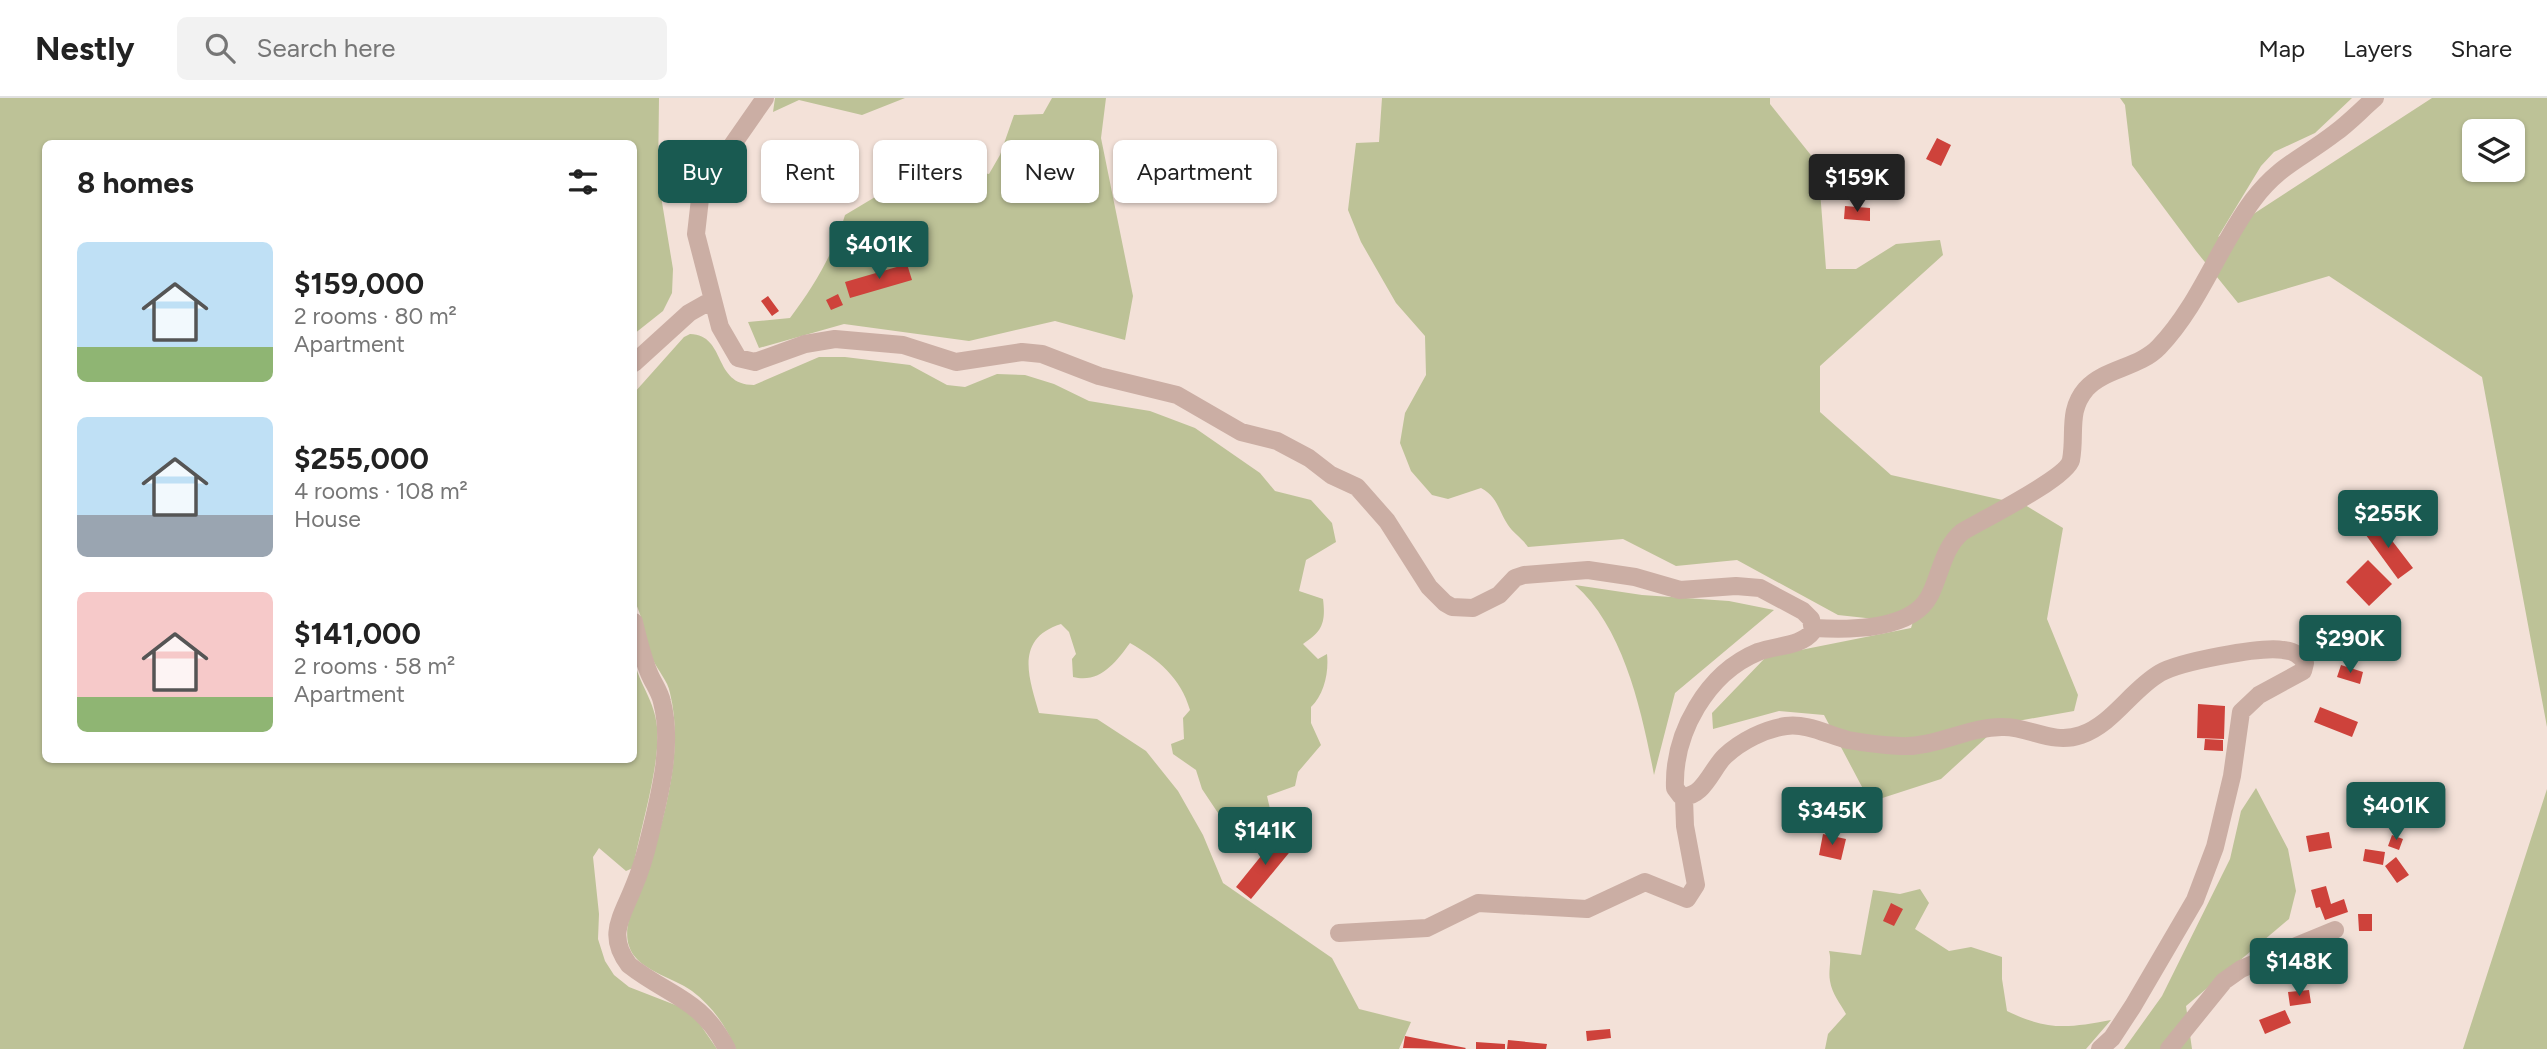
<!DOCTYPE html>
<meta charset="utf-8">
<style>
:root{--surface:#fff;--page:#f2f2f2;--text:#222;--muted:#767676;--line:#e0e0e0;--accent:#195a51}
body{margin:0;font-family:Figtree,sans-serif;background:var(--page);color:var(--text);height:100vh;display:flex;flex-direction:column;font-size:26px;white-space:nowrap}
*{box-sizing:border-box;margin:0}
p{font-size:23px;color:var(--muted)}
.icon{flex:none;width:38px;height:38px;fill:none;stroke:currentColor;stroke-width:2;stroke-linecap:round;stroke-linejoin:round}
.map{position:relative;flex:1;overflow:hidden}
.drawer{position:absolute;left:42px;top:42px;width:595px;height:623px;display:flex;flex-direction:column;background:var(--surface);border-radius:10px;box-shadow:0 2px 5px #0004}
.drawer>*{flex:none}
.hud{position:absolute;left:658px;top:42px;width:665px;height:63px;display:flex;gap:14px}
.buttons{position:absolute;left:2462px;top:21px;display:grid;gap:14px}
.buttons a{display:grid;place-items:center;width:63px;height:63px;border-radius:10px;background:var(--surface);box-shadow:0 2px 5px #0004;font-size:35px}
.price{position:absolute;translate:-50% -60px;padding:0 16px;border-radius:7px;background:var(--accent);color:#fff;font-size:23px;line-height:46px;filter:drop-shadow(0 2px 4px #0008)}
.price::after{content:'';position:absolute;left:50%;top:42px;width:21px;height:16px;margin-left:-10px;background:inherit;clip-path:polygon(0 0,100% 0,50% 100%)}
.price.current{background:#222;color:#fff}
ul{padding:0;list-style:none}
li{display:flex;align-items:center;gap:21px;height:175px;padding:0 35px}
li span{display:grid;place-items:center;flex:none;width:196px;height:140px;border-radius:10px;color:#555}
li>.icon{margin-inline-start:auto}
span .icon{width:84px;height:84px;fill:#fffc;stroke-width:1}
li b{font-size:30px}
h2{display:flex;justify-content:space-between;align-items:center;height:84px;padding:0 35px;font-size:30px}
.tag{padding:0 24px;border-radius:10px;background:var(--surface);box-shadow:0 2px 5px #0004;font-size:24px;line-height:63px}
.tag.current{background:var(--accent);color:#fff}
header{display:flex;align-items:center;gap:42px;box-sizing:border-box;height:98px;padding:0 35px;background:var(--surface);border-bottom:2px solid var(--line)}
header strong{font-size:33px}
nav{display:flex;gap:38px;margin-inline-start:auto;font-size:24px}
.search{width:490px;height:63px;background:var(--page);display:flex;align-items:center;gap:18px;box-sizing:border-box;padding:0 24px;border-radius:10px;color:var(--muted);font-size:26px}
.map>svg:first-child{display:block}
.green{fill:#bdc297;fill-rule:evenodd}
.building{fill:#ce423b}
.lines{fill:none;stroke-linecap:round;stroke-linejoin:round}
.minor{stroke:#cbaea4;stroke-width:18}
</style>
<header>
<strong>Nestly</strong>
<div class="search"><svg class="icon" aria-label="search" viewBox="0 0 24 24"><circle cx="10" cy="10" r="6"/><path d="M15 15l6 6"/></svg>Search here</div>
<nav><a>Map</a><a>Layers</a><a>Share</a></nav>
</header>
<div class="map">
<svg width="2547" height="951" viewBox="0 0 2547 951">
<rect width="100%" height="100%" fill="#f3e1d8"/>
<!-- green -->
<path class="green" d="M0,0h659l-1,80 15,91 -1,24 -9,18 -29,23v-190h-588v616h588v-100c5,24 21,41 23,67 4,36 -17,103 -24,141l-7,3 -27,-23 -6,9 6,57 -1,25 7,22 9,14 15,12 54,21 14,12 20,29h-717z
M775,0h130l-43,17 -63,-15 -26,12z
M1052,0h54l-5,40 32,158 -8,44 -70,-19 -86,20 -125,-17 -85,24 -11,-26 42,-4c24,-32 44,-65 55,-103l87,-52 57,11 11,-19 14,-40 29,-1z
M1382,0h388v6l48,60 8,105h30l40,-25 44,-4 3,15 -123,111v46l71,63 134,30 38,23 -16,91 31,76 -4,16 -73,13 -60,55 -71,23 -46,-87 -45,-4 -66,18 -1,-16 54,-56 145,-29 7,-22 -43,13 -37,-4 -101,-55 -61,6 -53,-27 -95,8c-6,-9 -15,-14 -20,-22 -10,-15 -10,-28 -27,-37l-33,11 -16,-4 -21,-24 -11,-28 5,-30 21,-38 -1,-39 -29,-33 -35,-61 -13,-32 8,-67 23,-1z
M2120,0h232l-37,35 -41,19 -13,14 -43,71 214,-139h115v629l-65,-350 -153,-101 -91,27 -42,-52 -64,-86 -7,-60zM2474,33h39v39h-39z
M690,236c37,1 22,51 64,51l65,-28h26l65,8 37,20 18,2 32,-13 28,1 29,9 35,17 61,10 45,17 65,45 15,18 36,9 21,23 4,19 -30,18 -7,31 24,8c3,24 -1,33 -20,45l15,15 9,-5c2,19 -3,40 -16,53v16l10,22 -23,27 -3,14 -28,10 3,13 -8,16 -24,-14 -20,2 -16,-24 -6,-19 -23,-16 -2,-10 13,-5 -1,-21 7,-8c-9,-32 -32,-51 -60,-67 -14,19 -30,41 -57,34l-1,-18 4,-5 -7,-22 -8,-8c-47,15 -32,54 -22,89l58,6 49,32 32,40 25,44 20,48 109,75 27,51 52,13 -12,27h-663c-11,-24 -23,-42 -44,-58 -19,-14 -56,-21 -63,-45 -8,-24 12,-54 19,-76 17,-55 36,-120 22,-177 -2,-12 -12,-22 -17,-33 -8,-20 -9,-41 -19,-60v-207l50,-56z
M1575,487l67,10 87,6 45,9 -99,83 -21,82c-12,-63 -30,-147 -79,-190z
M2256,690l32,61 8,42 -7,28 -103,87 6,43h-68l38,-53 68,-137 11,-48z
M2547,691v260h-84z
M1920,791l9,14 -14,26 34,22 22,-4 31,10v22l5,32c41,20 61,17 104,9l-25,29h-261l3,-15 18,-20c-6,-11 -14,-20 -16,-33 -2,-11 2,-20 -1,-30l32,4 12,-65 27,4z"/>
<!-- building -->
<path class="building" d="M1937,40l14,7 -10,21 -15,-7z
M1845,108l25,2v13l-26,-2z
M907,166l5,16 -62,18 -5,-16z
M838,196l5,11 -12,5 -5,-10z
M768,198l11,15 -7,5 -11,-15z
M2377,423l36,47 -15,11 -35,-48z
M2368,462l24,24 -23,22 -23,-24z
M2341,567l22,7 -3,12 -23,-7z
M2198,606l27,2 -1,33 -27,-1z
M2320,609l38,15 -6,15 -38,-15z
M2205,641l18,1v11l-19,-1z
M2421,695l17,10 -7,10 -16,-9z
M2329,734l3,16 -23,4 -3,-16z
M1823,736l23,5 -5,21 -22,-5z
M1278,737l15,13 -42,51 -15,-12z
M2392,737l11,4 -4,11 -11,-4z
M2365,751l20,3 -2,13 -20,-4z
M2396,759l13,18 -12,8 -12,-17z
M2326,788l5,18 13,-5 4,13 -23,8 -5,-13 -4,1 -5,-18z
M1891,805l12,6 -9,17 -11,-5z
M2358,816h14v17h-13z
M2309,892l2,13 -21,3 -2,-14z
M2285,912l6,13 -26,11 -6,-14z
M1610,931l1,9 -24,3 -1,-10z
M1405,938l61,12 -1,1 -62,-1z
M1508,942l39,4 -1,5h-39z
M1476,944l29,2v5h-29z"/>
<g class="lines">
<!-- minor -->
<path class="minor" d="M765,0l-64,92 -5,44 24,93 18,31 17,4 50,-18 30,-5 68,6 53,17 66,-10 20,2 57,22 78,19 64,37 36,9 32,17 22,17 26,12 30,34 42,66 16,16 7,4 21,1 26,-13 16,-17 9,-3 64,-5 47,7 45,13 56,-4 24,2 43,23 8,8 2,12c-12,16 -37,14 -55,21 -51,21 -85,81 -83,136l6,8c22,3 31,-28 44,-40 16,-15 40,-27 61,-30 21,-3 42,9 62,14 17,3 35,5 52,6 36,2 68,-20 104,-19 26,0 49,18 77,8 32,-11 50,-45 79,-62 19,-11 101,-27 123,-23 10,1 17,4 22,13l-2,8 -44,24 -18,17 -9,64 -17,71 -20,53 -62,106 -21,32 -12,11
M634,265l55,-50 23,-13
M634,524c4,17 8,34 15,51 4,10 11,19 13,29 11,42 -2,92 -12,133 -4,17 -9,35 -16,51 -12,31 -28,49 -5,79 41,32 72,33 98,84
M1814,530c34,2 98,3 116,-33 11,-22 13,-47 32,-63 20,-12 105,-54 109,-72 5,-26 -4,-49 15,-71 19,-21 53,-21 73,-42 41,-43 59,-100 94,-147 26,-35 50,-42 82,-67 14,-10 26,-23 40,-35
M1339,835l88,-5 51,-25 109,6 58,-27 42,17 9,-14 -11,-59 -1,-28
M2169,951l55,-68 17,-12 94,-39"/>
</g>
</svg>
<div class="buttons">
<a><svg class="icon" aria-label="layers" viewBox="0 0 24 24"><path d="M12 4l9 5-9 5-9-5zM3 14l9 5 9-5"/></svg></a>
</div>
<b class="price current" style="left:1857px;top:116px">$159K</b>
<b class="price" style="left:879px;top:183px">$401K</b>
<b class="price" style="left:2388px;top:452px">$255K</b>
<b class="price" style="left:2350px;top:577px">$290K</b>
<b class="price" style="left:2396px;top:744px">$401K</b>
<b class="price" style="left:1832px;top:749px">$345K</b>
<b class="price" style="left:1265px;top:769px">$141K</b>
<b class="price" style="left:2299px;top:900px">$148K</b>
<div class="hud">
<a class="tag current">Buy</a>
<a class="tag">Rent</a>
<a class="tag">Filters</a>
<a class="tag">New</a>
<a class="tag">Apartment</a>
</div>
<section class="drawer">
<h2>8 homes<svg class="icon" aria-label="filters" viewBox="0 0 24 24"><path d="M4 7h16M4 17h16"/><circle cx="9" cy="7" r="2"/><circle cx="15" cy="17" r="2"/></svg></h2>
<ul>
<li><span style="background:linear-gradient(#bfe0f5 75%,#8fb573 0)"><svg class="icon" aria-label="home" viewBox="0 0 24 24"><path d="M3 11l9-7 9 7M6 9v11h12V9"/></svg></span><div><b>$159,000</b><p>2 rooms · 80 m²</p><p>Apartment</p></div></li>
<li><span style="background:linear-gradient(#bfe0f5 70%,#9aa5b1 0)"><svg class="icon" aria-label="home" viewBox="0 0 24 24"><path d="M3 11l9-7 9 7M6 9v11h12V9"/></svg></span><div><b>$255,000</b><p>4 rooms · 108 m²</p><p>House</p></div></li>
<li><span style="background:linear-gradient(#f6c9c9 75%,#8fb573 0)"><svg class="icon" aria-label="home" viewBox="0 0 24 24"><path d="M3 11l9-7 9 7M6 9v11h12V9"/></svg></span><div><b>$141,000</b><p>2 rooms · 58 m²</p><p>Apartment</p></div></li>
</ul>
</section>
</div>
